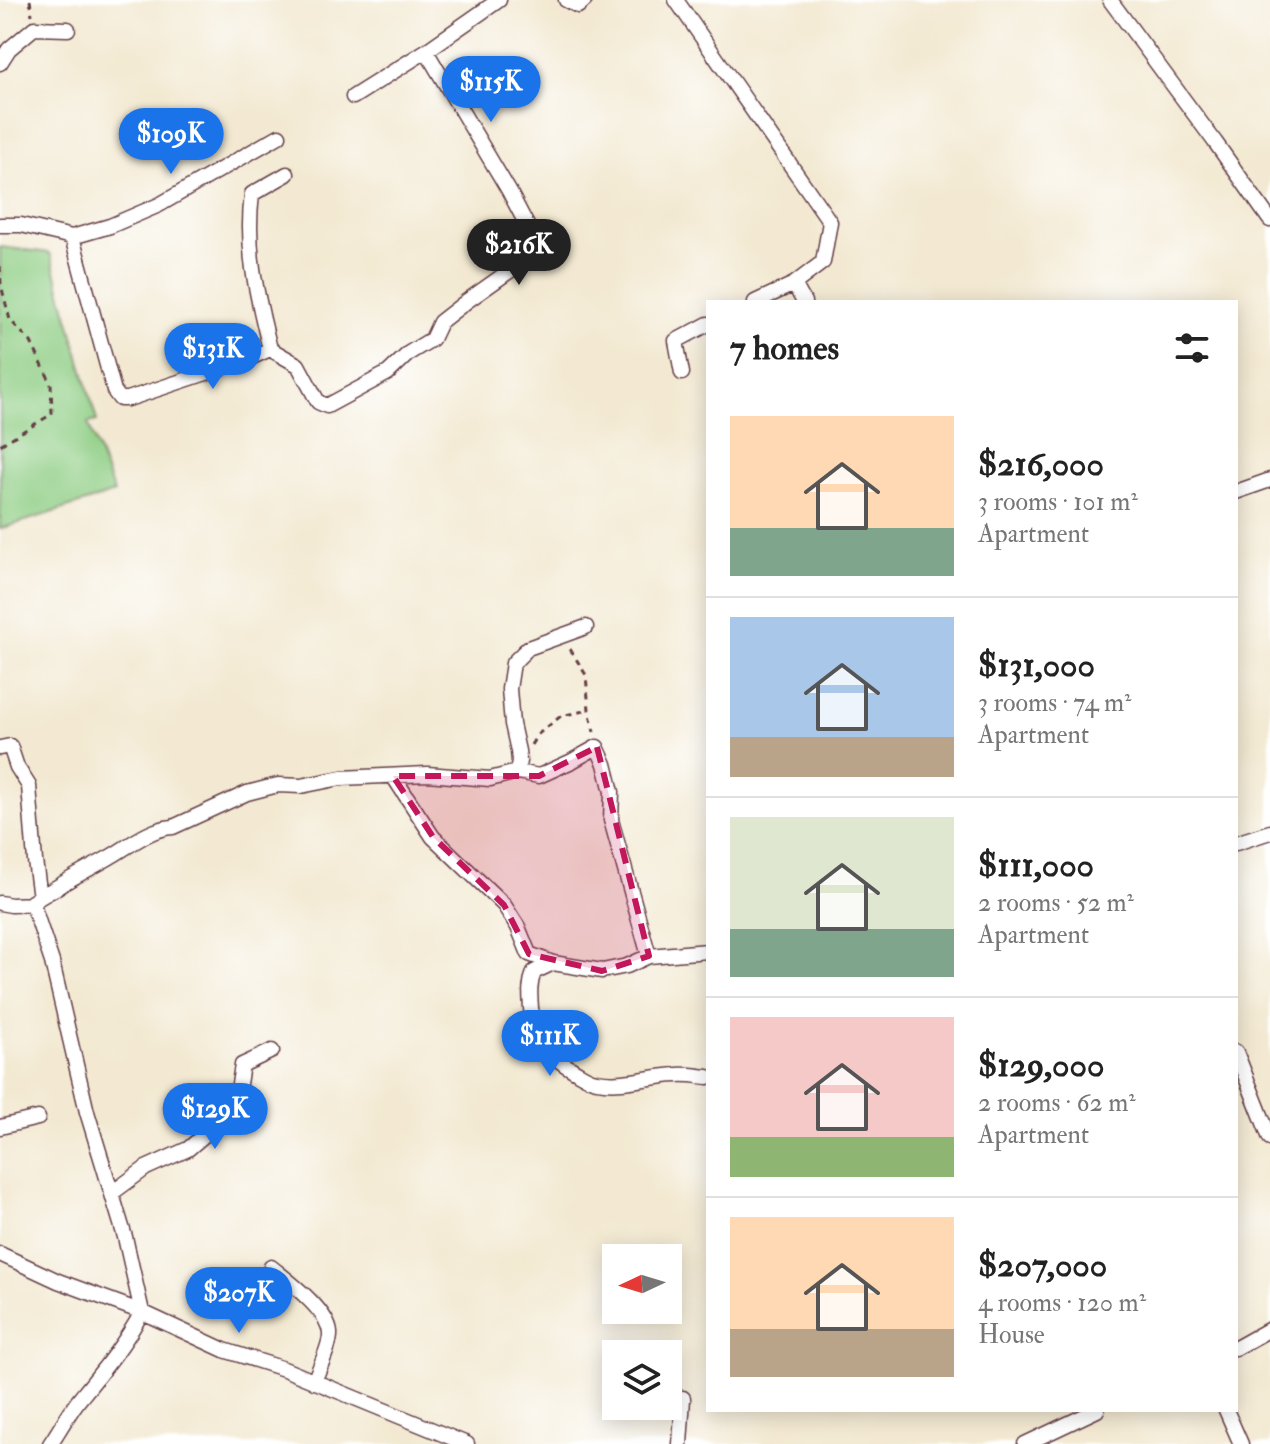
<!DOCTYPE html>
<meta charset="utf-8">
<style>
:root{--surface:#fff;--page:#f6f6f6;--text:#222;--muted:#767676;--line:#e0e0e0;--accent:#1a73e8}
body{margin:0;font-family:"IM FELL Double Pica",serif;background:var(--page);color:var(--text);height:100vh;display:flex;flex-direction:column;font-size:30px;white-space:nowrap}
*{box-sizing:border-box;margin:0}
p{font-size:26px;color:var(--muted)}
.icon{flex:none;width:44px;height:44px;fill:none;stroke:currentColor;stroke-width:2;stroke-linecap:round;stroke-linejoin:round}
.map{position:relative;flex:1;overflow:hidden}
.details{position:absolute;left:706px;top:300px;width:532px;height:1112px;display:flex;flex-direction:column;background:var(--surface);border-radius:0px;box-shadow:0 4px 20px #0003}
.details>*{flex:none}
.needle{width:52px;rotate:266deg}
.fabs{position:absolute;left:602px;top:1244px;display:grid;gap:16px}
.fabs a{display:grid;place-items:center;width:80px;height:80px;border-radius:0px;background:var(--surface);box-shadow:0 4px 20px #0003;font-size:40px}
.price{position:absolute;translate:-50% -68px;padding:0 18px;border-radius:28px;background:var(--accent);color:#fff;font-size:26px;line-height:52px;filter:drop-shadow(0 2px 4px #0008)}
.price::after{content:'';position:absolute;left:50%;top:48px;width:24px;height:18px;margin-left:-12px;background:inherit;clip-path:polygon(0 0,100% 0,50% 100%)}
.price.selected{background:#222;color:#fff}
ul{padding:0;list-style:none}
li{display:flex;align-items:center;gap:24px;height:200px;padding:0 24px}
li+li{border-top:2px solid var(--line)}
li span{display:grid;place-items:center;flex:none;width:224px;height:160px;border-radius:0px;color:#555}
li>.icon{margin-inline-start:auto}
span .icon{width:96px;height:96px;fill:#fffc;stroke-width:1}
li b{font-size:34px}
h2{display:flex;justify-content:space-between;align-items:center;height:96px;padding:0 24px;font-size:34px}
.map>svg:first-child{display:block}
.green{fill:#8fce84;stroke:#6c7658;stroke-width:2}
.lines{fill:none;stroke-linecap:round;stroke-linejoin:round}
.minor-casing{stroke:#633d44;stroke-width:17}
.path{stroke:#633d44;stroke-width:3;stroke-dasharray:6 6;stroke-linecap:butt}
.minor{stroke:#fff;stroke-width:14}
.marked{fill:#c2185b;fill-opacity:0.2;stroke:#c2185b;stroke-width:6;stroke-dasharray:16 10;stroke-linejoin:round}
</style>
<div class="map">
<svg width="1270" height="1444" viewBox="0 0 1270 1444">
<rect width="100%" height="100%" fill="#fff"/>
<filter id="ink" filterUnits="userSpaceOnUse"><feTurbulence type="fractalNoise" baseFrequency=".0125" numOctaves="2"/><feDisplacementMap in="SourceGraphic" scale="16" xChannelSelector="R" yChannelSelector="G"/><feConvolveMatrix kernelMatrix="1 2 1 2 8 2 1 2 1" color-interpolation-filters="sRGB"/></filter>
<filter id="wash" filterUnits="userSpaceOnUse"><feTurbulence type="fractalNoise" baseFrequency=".006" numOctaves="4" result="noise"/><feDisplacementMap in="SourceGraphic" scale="32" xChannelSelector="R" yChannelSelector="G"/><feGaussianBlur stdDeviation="1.8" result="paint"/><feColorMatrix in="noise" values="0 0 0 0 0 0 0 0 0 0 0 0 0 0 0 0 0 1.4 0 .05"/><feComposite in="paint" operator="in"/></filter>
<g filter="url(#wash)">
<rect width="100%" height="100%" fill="#f3e9d2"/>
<!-- green -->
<path class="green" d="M0,247l50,6 47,168 -9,2 26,70 -114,36z"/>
</g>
<g filter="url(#ink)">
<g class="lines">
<defs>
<path id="minor" d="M566,0l12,6 7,-6
M676,0l154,222 -7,40 -29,22 10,18
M1110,0l105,142 55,78
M0,63l9,-14 25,-21 34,1
M353,97l73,-46 73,-51
M0,225h21l51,12 38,-11 49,-21 120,-69
M72,237l42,154 6,8h8l120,-40 22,-10 28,16 20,37 9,4 61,-33 21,-20 23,-14 8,-17 27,-21 51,-36 9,-17 4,-15 -22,-42 -83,-140
M755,302l39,-18
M270,349c-13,-53 -25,-100 -18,-155l35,-20
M682,373l-6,-32 32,-17
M1236,492l34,-12
M0,748l10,-2 7,21 12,19 6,75 5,36
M517,772l22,4 33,-15 25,-14 8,17 7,28 -1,28 38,136
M393,776l40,61 71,68 14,22 11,27 24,9 49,8 25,-5 22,-10 59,-5
M1236,843l34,-11
M32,902l20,60 35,150 38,125 17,75c-16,30 -38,57 -60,84 -12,14 -21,32 -32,48
M0,903l11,2 22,-1 -1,-2c26,-16 52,-31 78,-45 19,-11 41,-29 63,-30l74,-34 31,-8 23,1 40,-8 86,-4 63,5 27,-7 2,-11 -1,-10 -6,-27 -3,-35 4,-26 15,-15 58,-21
M553,963l-19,9c-5,13 -4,22 -3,36 3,31 17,48 44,63 7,4 14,9 22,10 27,5 53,-5 80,-6 10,-1 21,1 31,2
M1236,1052l34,86
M0,1127l38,-9
M112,1193l34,-25 42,-19 35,-30 15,-29 4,-25 30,-14
M0,1254l58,27 84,31 82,38 60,19 183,75
M271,1267c17,14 57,43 59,66 1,12 -12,37 -16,49
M1236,1348l34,-19
M1226,1410l15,34
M680,1444l3,-46
M1025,1444l72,-34"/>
</defs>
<!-- minor casing -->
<use href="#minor" class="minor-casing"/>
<!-- path -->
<path class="path" d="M30,0l2,15
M0,266l1,19 9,35 21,22 20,41 1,31 -52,31
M570,649l16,26 3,35 5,22
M531,745l6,-10 24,-19 28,-6"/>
<!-- minor -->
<use href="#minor" class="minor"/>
</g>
</g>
<!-- marked area -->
<path class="marked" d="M597,747l52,209 -47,15 -73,-17 -25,-49 -71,-68 -40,-61h146z"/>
</svg>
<div class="fabs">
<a><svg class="needle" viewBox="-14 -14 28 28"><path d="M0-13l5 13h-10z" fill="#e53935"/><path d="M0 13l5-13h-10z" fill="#767676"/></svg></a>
<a><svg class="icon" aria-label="layers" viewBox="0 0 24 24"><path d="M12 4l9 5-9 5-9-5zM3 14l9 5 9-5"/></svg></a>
</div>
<b class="price" style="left:491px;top:124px">$115K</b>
<b class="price" style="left:171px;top:176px">$109K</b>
<b class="price selected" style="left:519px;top:287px">$216K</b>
<b class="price" style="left:213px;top:391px">$131K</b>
<b class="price" style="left:550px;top:1078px">$111K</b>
<b class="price" style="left:215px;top:1151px">$129K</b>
<b class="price" style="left:239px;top:1335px">$207K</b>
<section class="details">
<h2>7 homes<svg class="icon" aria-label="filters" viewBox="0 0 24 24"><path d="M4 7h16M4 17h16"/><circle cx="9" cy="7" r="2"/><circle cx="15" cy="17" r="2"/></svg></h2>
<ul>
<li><span style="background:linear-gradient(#ffd9b3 70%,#7fa58c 0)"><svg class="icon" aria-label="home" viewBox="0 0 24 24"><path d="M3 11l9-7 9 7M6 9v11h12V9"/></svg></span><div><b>$216,000</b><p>3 rooms · 101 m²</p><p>Apartment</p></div></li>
<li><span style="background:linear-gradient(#a9c7e8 75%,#b9a48a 0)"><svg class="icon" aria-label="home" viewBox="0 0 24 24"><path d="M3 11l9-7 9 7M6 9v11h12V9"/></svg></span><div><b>$131,000</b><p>3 rooms · 74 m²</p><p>Apartment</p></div></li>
<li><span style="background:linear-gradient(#dfe7d0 70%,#7fa58c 0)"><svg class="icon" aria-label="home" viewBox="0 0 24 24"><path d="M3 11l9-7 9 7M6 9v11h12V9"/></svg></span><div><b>$111,000</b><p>2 rooms · 52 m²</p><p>Apartment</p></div></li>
<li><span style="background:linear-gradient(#f6c9c9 75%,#8fb573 0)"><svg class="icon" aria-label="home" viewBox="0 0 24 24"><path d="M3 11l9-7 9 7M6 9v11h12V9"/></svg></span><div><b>$129,000</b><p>2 rooms · 62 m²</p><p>Apartment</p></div></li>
<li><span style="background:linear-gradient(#ffd9b3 70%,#b9a48a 0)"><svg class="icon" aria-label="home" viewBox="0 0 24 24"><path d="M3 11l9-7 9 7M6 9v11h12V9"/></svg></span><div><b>$207,000</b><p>4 rooms · 120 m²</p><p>House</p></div></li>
</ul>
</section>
</div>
